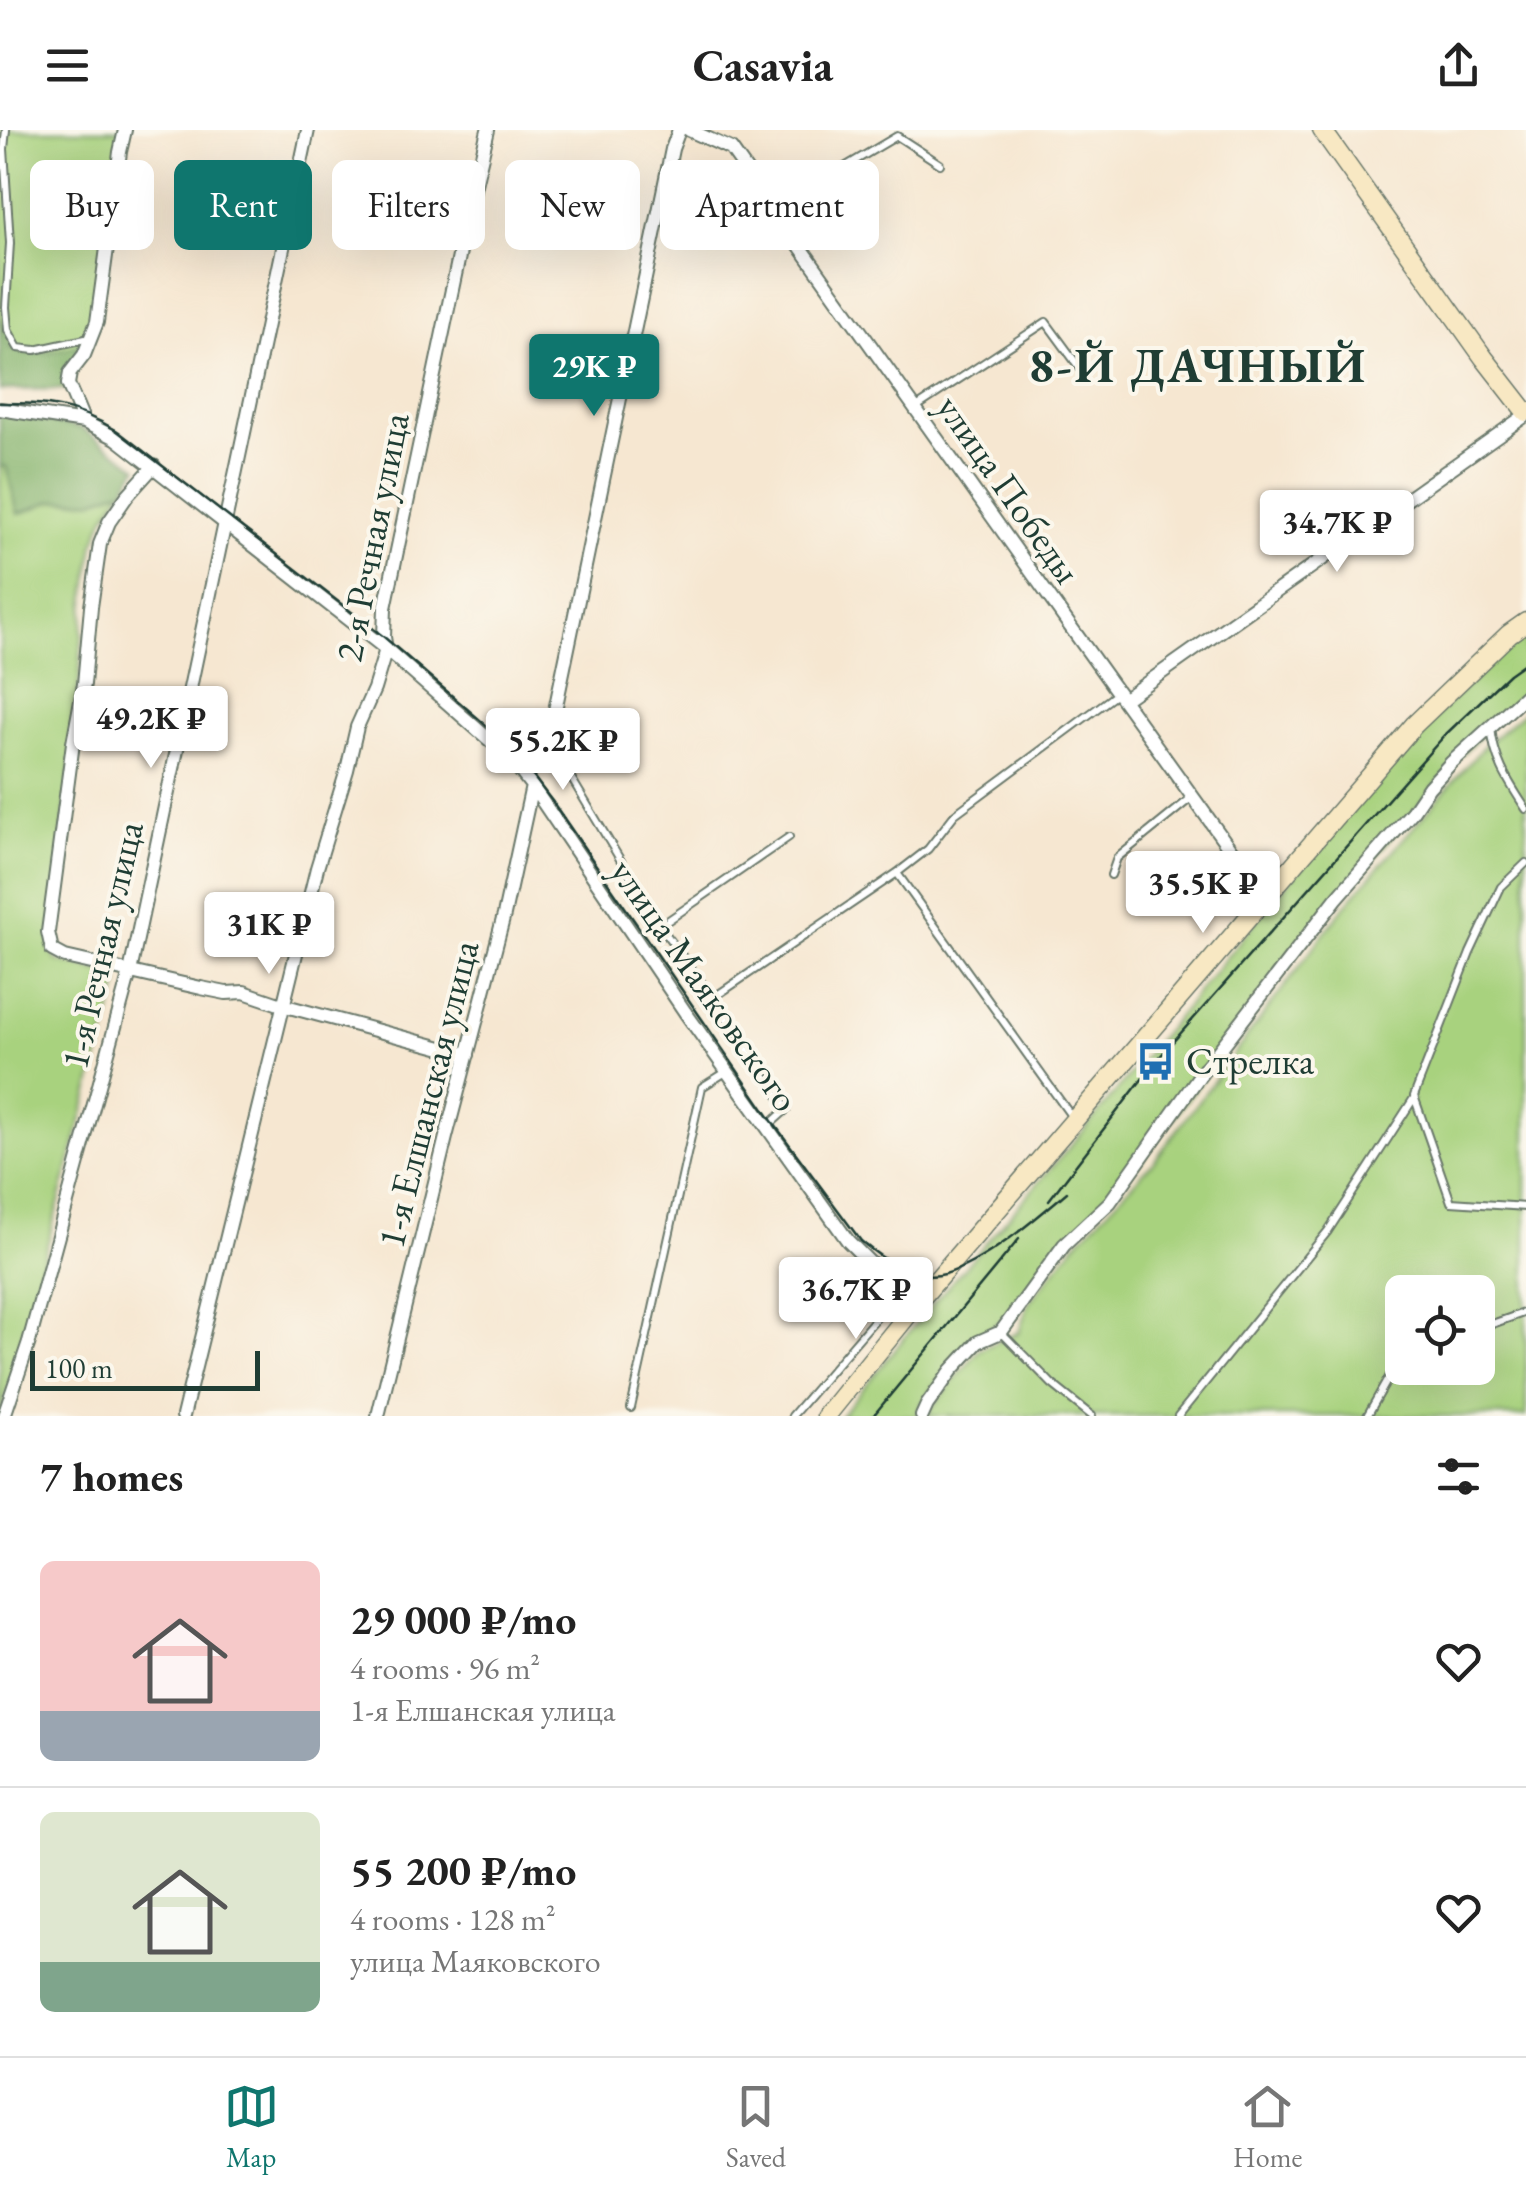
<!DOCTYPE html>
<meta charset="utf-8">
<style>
:root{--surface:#fff;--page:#f6f6f6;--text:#222;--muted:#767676;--line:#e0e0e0;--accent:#0f766e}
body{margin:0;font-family:"EB Garamond",serif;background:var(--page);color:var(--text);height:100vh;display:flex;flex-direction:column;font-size:38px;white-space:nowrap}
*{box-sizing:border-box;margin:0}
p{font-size:32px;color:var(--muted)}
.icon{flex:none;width:55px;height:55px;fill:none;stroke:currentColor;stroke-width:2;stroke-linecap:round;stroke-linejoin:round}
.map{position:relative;height:1286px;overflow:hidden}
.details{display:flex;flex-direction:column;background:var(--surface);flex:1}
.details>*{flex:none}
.top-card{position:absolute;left:30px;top:30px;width:1000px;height:90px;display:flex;gap:20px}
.tools{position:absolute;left:1385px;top:1145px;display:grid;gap:20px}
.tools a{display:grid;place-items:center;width:110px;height:110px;border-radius:15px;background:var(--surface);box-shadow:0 10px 40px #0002;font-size:50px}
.scale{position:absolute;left:30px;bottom:25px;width:230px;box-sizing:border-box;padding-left:10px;border:5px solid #1f3d34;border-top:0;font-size:28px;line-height:35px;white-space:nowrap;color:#1f3d34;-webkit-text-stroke:8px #fbf7ec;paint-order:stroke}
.price{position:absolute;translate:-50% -85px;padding:0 22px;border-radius:10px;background:#fff;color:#222;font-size:32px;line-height:65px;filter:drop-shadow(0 2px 5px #0008)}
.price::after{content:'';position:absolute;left:50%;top:60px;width:30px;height:22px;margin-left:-15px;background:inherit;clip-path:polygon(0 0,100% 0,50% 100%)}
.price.selected{background:var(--accent);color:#fff}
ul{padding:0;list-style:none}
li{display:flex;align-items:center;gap:30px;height:250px;padding:0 40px}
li+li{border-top:2px solid var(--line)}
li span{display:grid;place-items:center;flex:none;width:280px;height:200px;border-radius:15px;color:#555}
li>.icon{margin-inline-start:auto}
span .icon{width:120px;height:120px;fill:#fffc;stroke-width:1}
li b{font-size:42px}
h2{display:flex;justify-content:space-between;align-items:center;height:120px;padding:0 40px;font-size:42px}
.pill{padding:0 35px;border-radius:15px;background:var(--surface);box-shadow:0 10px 40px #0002;font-size:35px;line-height:90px}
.pill.selected{background:var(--accent);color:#fff}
header{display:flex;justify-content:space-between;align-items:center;height:130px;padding:0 40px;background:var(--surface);font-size:45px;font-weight:700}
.tabs{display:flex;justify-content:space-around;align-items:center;height:140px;border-top:2px solid var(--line);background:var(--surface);font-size:28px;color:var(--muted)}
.tabs a{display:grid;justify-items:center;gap:5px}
.tabs .selected{color:var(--accent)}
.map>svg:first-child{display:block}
.green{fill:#a8d27e;stroke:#648859;stroke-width:2.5;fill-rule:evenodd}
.forest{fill:#86b46d;stroke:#527850;stroke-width:2.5}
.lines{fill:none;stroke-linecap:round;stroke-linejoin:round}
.service-casing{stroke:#6a786b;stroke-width:10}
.minor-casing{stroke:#6a786b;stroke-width:16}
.secondary-casing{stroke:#6a786b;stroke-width:21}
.service{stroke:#fff;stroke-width:6}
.minor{stroke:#fff;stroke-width:12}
.secondary{stroke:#f8e8c3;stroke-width:18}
.tram{stroke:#1f3d34;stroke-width:2.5}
.labels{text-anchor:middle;stroke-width:8;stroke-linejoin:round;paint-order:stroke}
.street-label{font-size:38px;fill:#1f3d34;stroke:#fbf7ec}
.poi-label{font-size:38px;fill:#1f3d34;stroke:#fbf7ec;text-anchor:start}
.district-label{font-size:48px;font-weight:bold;letter-spacing:2.5px;fill:#1f3d34;stroke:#fbf7ec}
</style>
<header><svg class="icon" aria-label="menu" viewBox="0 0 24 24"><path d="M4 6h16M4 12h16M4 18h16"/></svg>Casavia<svg class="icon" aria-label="share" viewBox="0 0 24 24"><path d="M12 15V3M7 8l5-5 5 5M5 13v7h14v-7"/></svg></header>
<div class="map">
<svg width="1526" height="1286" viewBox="0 0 1526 1286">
<rect width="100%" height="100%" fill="#fbf7ec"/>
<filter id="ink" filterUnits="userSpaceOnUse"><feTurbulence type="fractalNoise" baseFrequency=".01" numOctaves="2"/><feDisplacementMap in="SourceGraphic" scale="20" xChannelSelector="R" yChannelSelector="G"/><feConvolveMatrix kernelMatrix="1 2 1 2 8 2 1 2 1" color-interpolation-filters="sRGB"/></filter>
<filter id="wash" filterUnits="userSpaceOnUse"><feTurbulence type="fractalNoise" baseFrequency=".0048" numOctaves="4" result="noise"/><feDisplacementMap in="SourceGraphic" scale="40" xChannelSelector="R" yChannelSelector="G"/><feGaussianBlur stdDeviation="2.25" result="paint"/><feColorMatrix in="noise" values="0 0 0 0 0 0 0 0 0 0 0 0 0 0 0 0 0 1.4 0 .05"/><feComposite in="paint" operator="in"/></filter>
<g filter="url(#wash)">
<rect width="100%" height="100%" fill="#f6e7d1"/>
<!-- green -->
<path class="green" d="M0,0h121l-28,192 -8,23c-26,3 -48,14 -75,4l-10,-35z
M6,335l13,49 33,-13 42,-1 30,-11 -19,27 -11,28 -10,65 -5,73 -29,268 7,11 59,14 3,9 -119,432v-949z
M1526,501v62l-65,62 -156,186 -161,217 -145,164 -33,23 -43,57 -7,14h-76l95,-115 151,-173 185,-225 150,-174z
M1526,581v705h-597l2,-7 48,-59 40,-18 9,-28 43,-55 83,-88 190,-254 142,-163zM1402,1162h76v76h-76z"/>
<!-- forest -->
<path class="forest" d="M0,184l10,35c27,10 49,-1 75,-4l-20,44 -65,1z
M10,284l71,14 57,39 -14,22 -30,11 -42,1 -34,13 -12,-48 -6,1v-52z"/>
</g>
<g filter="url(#ink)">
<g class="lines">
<defs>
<path id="service" d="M6,0l-2,19 6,94 -4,64 2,23 10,18 17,2 55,-12
M775,78l122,-72 43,28
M915,278l131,-86 36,49
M554,591l7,40 99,165 53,72 74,111 -20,18
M1491,597c3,34 17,54 35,82
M1526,733l-25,24 -31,66 -56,143 37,106 75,5
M897,743l177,247
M1111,745l6,-17 74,-60
M660,796l129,-89
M713,868l184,-125 31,-24 27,-35 163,-121
M1478,1199l48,-17
M1001,1202l51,52 40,32
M631,1278l71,-321 24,-15
M792,1286l110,-128
M1178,1286l150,-185 86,-133
M1367,1286l25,-44 10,-10"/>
<path id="minor" d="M689,0l42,19 339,477 196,273
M0,279l84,13 32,16 270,211 124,109 22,28 153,226 163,229 41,41 34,14
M84,292l-16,-38 2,-11 14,-18 13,-33 23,-170 5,-22
M154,336l-27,30 -18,26 -9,22 -9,63 -7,77 -11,59 -25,189 4,18 13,7 136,31 25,5 18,-1 38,13 186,50
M1123,570l403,-285
M553,590l119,-571 7,-19
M4,1286l25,-74 101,-370 178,-842
M183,1286l134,-548 30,-98 10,-43 17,-38 12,-40 -2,-12 1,-29 81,-385 22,-93
M378,1286l68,-279 58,-222 28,-129
M922,1286l5,-11 25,-35 26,-28 23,-10 63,-87 46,-43 87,-123 139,-180 76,-87 17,-25 22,-24 75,-68"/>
<path id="secondary" d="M1322,0l162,228 42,54
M826,1286l97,-120 491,-571 95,-91 17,-12"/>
</defs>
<!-- service casing -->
<use href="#service" class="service-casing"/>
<!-- minor casing -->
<use href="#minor" class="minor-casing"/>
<!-- secondary casing -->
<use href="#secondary" class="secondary-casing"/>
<!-- service -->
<use href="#service" class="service"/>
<!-- minor -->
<use href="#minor" class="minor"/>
<!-- secondary -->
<use href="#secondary" class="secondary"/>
<!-- tram -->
<path class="tram" d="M0,273c48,0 74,2 116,27l268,207 125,108 43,56 220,320 89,120c22,19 54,41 84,33 41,-12 90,-55 122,-82
M1049,1070l107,-139 289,-326 64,-61 17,-12
M873,1286l146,-177"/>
</g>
</g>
<!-- icons -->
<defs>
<symbol id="bus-bare" viewBox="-9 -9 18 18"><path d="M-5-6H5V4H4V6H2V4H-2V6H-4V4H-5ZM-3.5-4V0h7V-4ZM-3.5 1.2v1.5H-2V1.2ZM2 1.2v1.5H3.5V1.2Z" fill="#1f6fb2" stroke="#fbf7ec" stroke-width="2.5" paint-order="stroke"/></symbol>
</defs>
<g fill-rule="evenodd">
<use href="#bus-bare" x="1128" y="904" width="55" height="55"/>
</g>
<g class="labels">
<!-- street labels -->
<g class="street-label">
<text transform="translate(1009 359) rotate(55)" y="13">улица Победы</text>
<text transform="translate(372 407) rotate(-79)" y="13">2-я Речная улица</text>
<text transform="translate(102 815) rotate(-77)" y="13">1-я Речная улица</text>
<text transform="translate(705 855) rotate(55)" y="13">улица Маяковского</text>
<text transform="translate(428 964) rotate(-76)" y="13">1-я Елшанская улица</text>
</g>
<!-- poi labels -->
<g class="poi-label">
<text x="1186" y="944">Стрелка</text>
</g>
<!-- district labels -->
<g class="district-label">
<text x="1198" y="252">8-Й ДАЧНЫЙ</text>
</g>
</g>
</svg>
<div class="tools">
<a><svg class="icon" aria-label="locate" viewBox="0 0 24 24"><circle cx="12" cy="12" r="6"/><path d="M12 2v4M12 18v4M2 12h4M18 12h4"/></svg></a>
</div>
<div class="scale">100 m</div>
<b class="price selected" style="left:594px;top:289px">29K ₽</b>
<b class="price" style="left:1337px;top:445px">34.7K ₽</b>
<b class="price" style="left:151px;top:641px">49.2K ₽</b>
<b class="price" style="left:563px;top:663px">55.2K ₽</b>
<b class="price" style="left:1203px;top:806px">35.5K ₽</b>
<b class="price" style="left:269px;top:847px">31K ₽</b>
<b class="price" style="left:856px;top:1212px">36.7K ₽</b>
<div class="top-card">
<a class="pill">Buy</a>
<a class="pill selected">Rent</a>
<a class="pill">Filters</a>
<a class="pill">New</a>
<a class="pill">Apartment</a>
</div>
</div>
<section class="details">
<h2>7 homes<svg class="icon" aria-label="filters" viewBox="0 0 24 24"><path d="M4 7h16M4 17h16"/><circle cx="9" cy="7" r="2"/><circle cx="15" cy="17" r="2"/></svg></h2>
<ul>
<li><span style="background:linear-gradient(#f6c9c9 75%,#9aa5b1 0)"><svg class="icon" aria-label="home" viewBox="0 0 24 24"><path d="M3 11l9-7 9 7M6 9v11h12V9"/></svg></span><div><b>29 000 ₽/mo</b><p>4 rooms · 96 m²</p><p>1-я Елшанская улица</p></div><svg class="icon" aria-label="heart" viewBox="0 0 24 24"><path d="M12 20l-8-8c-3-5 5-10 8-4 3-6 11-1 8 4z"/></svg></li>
<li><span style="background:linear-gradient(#dfe7d0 75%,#7fa58c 0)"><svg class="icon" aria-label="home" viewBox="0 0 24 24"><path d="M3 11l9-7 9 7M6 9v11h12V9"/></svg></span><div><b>55 200 ₽/mo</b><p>4 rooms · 128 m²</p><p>улица Маяковского</p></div><svg class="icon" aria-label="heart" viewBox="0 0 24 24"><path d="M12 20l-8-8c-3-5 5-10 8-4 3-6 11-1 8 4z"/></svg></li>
</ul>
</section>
<nav class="tabs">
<a class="selected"><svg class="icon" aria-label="map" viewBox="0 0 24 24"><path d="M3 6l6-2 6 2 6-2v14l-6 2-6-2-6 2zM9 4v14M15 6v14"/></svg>Map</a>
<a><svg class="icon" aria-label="saved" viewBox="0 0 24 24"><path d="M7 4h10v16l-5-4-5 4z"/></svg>Saved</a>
<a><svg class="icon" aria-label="home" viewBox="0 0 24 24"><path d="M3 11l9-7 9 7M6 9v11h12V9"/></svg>Home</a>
</nav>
